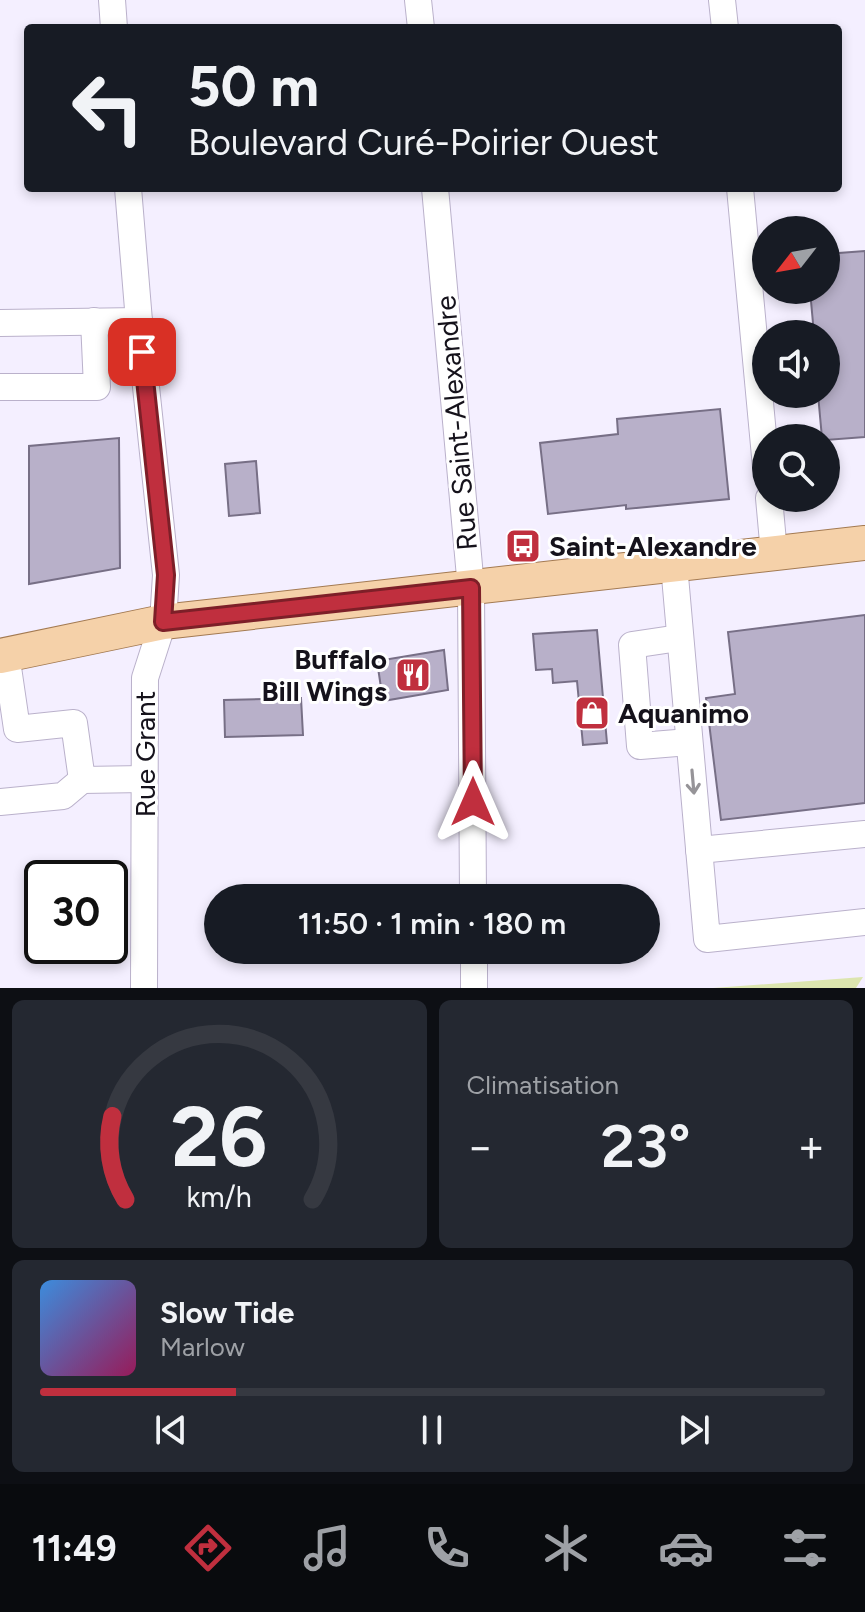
<!DOCTYPE html>
<html lang="fr">
<meta charset="utf-8">
<style>
:root{--surface:#171b24;--page:#242831;--text:#f1f3f6;--muted:#9ea1a6;--line:#363941;--accent:#c02f3e}
body{margin:0;font-family:Figtree,sans-serif;background:var(--page);color:var(--text);height:100vh;display:flex;flex-direction:column;font-size:30px;white-space:nowrap}
*{box-sizing:border-box;margin:0}
p{font-size:26px;color:var(--muted)}
.icon{flex:none;width:44px;height:44px;fill:none;stroke:currentColor;stroke-width:2;stroke-linecap:round;stroke-linejoin:round}
.map{position:relative;height:988px;overflow:hidden}
.drawer{display:flex;flex-direction:column;gap:12px;padding:12px;background:#0d0f14;flex:1}
.drawer>*{flex:none}
.guide{position:absolute;left:24px;top:24px;width:818px;height:168px;border-radius:8px;box-shadow:0 4px 12px #0003;background:#171b24;color:var(--text);overflow:hidden}
.needle{width:52px;rotate:239deg}
.tools{position:absolute;left:752px;top:216px;display:grid;gap:16px}
.tools a{display:grid;place-items:center;width:88px;height:88px;border-radius:50%;background:var(--surface);box-shadow:0 4px 12px #0003;font-size:40px}
.speed{position:absolute;left:24px;top:860px;display:flex;gap:16px;font-size:40px;font-weight:700;text-align:center}
.speed>*{display:grid;place-content:center;width:104px;height:104px;border-radius:50%;background:var(--surface);box-shadow:0 4px 12px #0003;line-height:1}
.speed .limit{border:4px solid #111;border-radius:12px;background:#fff;color:#111}
.pin{position:absolute;display:grid;place-items:center;width:68px;height:68px;color:#fff;margin:-34px;border-radius:16px;box-shadow:0 4px 12px #0006}
.me{position:absolute;width:88px;margin:-44px;rotate:0deg;stroke-linejoin:round;filter:drop-shadow(0 0 6px #0008)}
.turn{display:flex;align-items:center;gap:28px;height:168px;padding:0 32px;font-size:36px}
.turn .icon{width:104px;height:104px;stroke-width:2.5}
.turn b{display:block;font-size:56px;line-height:68px}
.big{font-size:60px;font-weight:600;line-height:1.1}
.drawer .widget{flex:1;display:flex;flex-direction:column;justify-content:center;gap:12px;min-width:0;padding:0 28px;border-radius:12px;background:var(--page)}
.drawer .dial{align-items:center;gap:0}
.dial svg{height:208px;overflow:visible;fill:none;stroke:var(--line);stroke-width:7;stroke-linecap:round;text-anchor:middle}
.dial text{fill:var(--text);stroke:none}
.song{display:flex;align-items:center;gap:24px}
.cover{width:96px;height:96px;border-radius:12px;background:linear-gradient(135deg,hsl(210 70% 55%),hsl(330 70% 35%))}
.played{height:8px;border-radius:4px;background:linear-gradient(90deg,var(--accent) 25%,var(--line) 25%)}
.keys{display:flex;justify-content:space-around;direction:ltr}
.heat{display:flex;justify-content:space-between;align-items:center;font-size:44px;direction:ltr}
.drawer .tiles{flex:1;display:grid;gap:12px;grid-template-columns:1fr 1fr}
.widget:last-child{grid-column:span 2}
.trip{position:absolute;left:204px;top:884px;width:456px;height:80px;border-radius:40px;background:var(--surface);box-shadow:0 4px 12px #0003;font-weight:600;line-height:80px;text-align:center}
.menu{display:flex;height:128px;justify-content:space-around;align-items:center;background:#090b0e;color:var(--muted)}
.menu .icon{width:56px;height:56px}
.menu .current{color:var(--accent)}
.menu b{font-size:36px;color:var(--text)}
.map>svg:first-child{display:block}
.green{fill:#dce5af}
.building{fill:#b8b0c9;stroke:#776f86;stroke-width:2}
.lines{fill:none;stroke-linecap:round;stroke-linejoin:round}
.minor-casing{stroke:#bab1cb;stroke-width:28}
.major-casing{stroke:#a37a52;stroke-width:36}
.minor{stroke:#fff;stroke-width:26}
.major{stroke:#f5d1a9;stroke-width:34}
.oneway{stroke:#969498}
.route-casing{stroke:#7d1f28;stroke-width:20}
.route{stroke:#c02f3e;stroke-width:14}
.labels{text-anchor:middle;dominant-baseline:central;stroke-width:6;stroke-linejoin:round;paint-order:stroke}
.street-label{font-size:28px;fill:#15121b;stroke:#fff}
.poi-label{font-size:28px;font-weight:bold;fill:#15121b;stroke:#fff;text-anchor:start}
</style>
<div class="map">
<svg width="865" height="988" viewBox="0 0 865 988">
<rect width="100%" height="100%" fill="#f4efff"/>
<!-- green -->
<polygon class="green" points="863,977 856,988 713,988"/>
<!-- building -->
<g class="building">
<polygon points="865,251 865,437 826,440 826,438 822,438 818,394 826,394 826,334 814,334 810,290 826,290 826,254"/>
<polygon points="720,409 729,499 626,509 626,505 548,514 540,443 618,434 617,419"/>
<polygon points="119,438 120,568 29,584 29,446"/>
<polygon points="256,461 260,513 229,516 225,464"/>
<polygon points="865,615 865,803 721,820 706,698 735,694 728,632"/>
<polygon points="597,630 607,743 583,745 577,681 553,683 552,669 536,670 533,634"/>
<polygon points="444,650 448,690 383,701 377,661"/>
<polygon points="301,698 303,735 225,737 224,700"/>
</g>
<g class="lines">
<defs>
<g id="minor">
<polyline points="112,0 114,28"/>
<polyline points="418,0 421,28"/>
<polyline points="722,0 725,28"/>
<polyline points="128,188 139,321 166,575 163,622 145,678 144,988"/>
<polyline points="435,188 471,588 473,898"/>
<polyline points="740,188 766,467"/>
<polyline points="0,323 139,321"/>
<polyline points="0,387 97,387 94,321"/>
<polyline points="769,498 774,553"/>
<polyline points="674,565 707,939 865,922"/>
<polyline points="679,638 632,645 640,746 689,742"/>
<polyline points="6,654 17,729 74,723 82,780 144,779"/>
<polyline points="0,802 63,796 82,780"/>
<polyline points="699,850 865,834"/>
<polyline points="474,950 474,988"/>
</g>
<polyline id="major" points="0,656 163,622 865,543"/>
</defs>
<!-- minor casing -->
<use href="#minor" class="minor-casing"/>
<!-- major casing -->
<use href="#major" class="major-casing"/>
<!-- minor -->
<use href="#minor" class="minor"/>
<!-- major -->
<use href="#major" class="major"/>
</g>
<!-- one-way arrows -->
<defs><path id="oneway-shaft" d="M-6 0H5M1.5-3L5.5 0L1.5 3" fill="none" stroke-width="1.6" stroke-linecap="round" stroke-linejoin="round" transform="scale(2)"/></defs>
<use class="oneway" href="#oneway-shaft" transform="translate(693 782) rotate(85)"/>
<g class="lines">
<defs>
<polyline id="route" points="142,352 166,575 163,622 471,588 473,802"/>
</defs>
<!-- route casing -->
<use href="#route" class="route-casing"/>
<!-- route -->
<use href="#route" class="route"/>
</g>
<!-- icons -->
<defs>
<symbol id="bus-square" viewBox="-11 -11 22 22"><rect x="-9" y="-9" width="18" height="18" rx="4" fill="#c02f3e" stroke="#fff"/><path d="M-5-6H5V4H4V6H2V4H-2V6H-4V4H-5ZM-3.5-4V0h7V-4ZM-3.5 1.2v1.5H-2V1.2ZM2 1.2v1.5H3.5V1.2Z" fill="#fff"/></symbol>
<symbol id="restaurant-square" viewBox="-11 -11 22 22"><rect x="-9" y="-9" width="18" height="18" rx="4" fill="#c02f3e" stroke="#fff"/><path d="M-5-6h1v4h1v-4h1v4h1v-4h1v5L-1.5 .5V6h-2V.5L-5-1ZM5-6V6H3V1.5H1.5Q1.5-4 5-6Z" fill="#fff"/></symbol>
<symbol id="shop-square" viewBox="-11 -11 22 22"><rect x="-9" y="-9" width="18" height="18" rx="4" fill="#c02f3e" stroke="#fff"/><path d="M-5-2.5h2.3a2.7 3.5 0 0 1 5.4 0H5L5.5 6h-11ZM-1.5-2.5h3a1.5 2.3 0 0 0-3 0Z" fill="#fff"/></symbol>
</defs>
<g fill-rule="evenodd">
<use href="#bus-square" x="503" y="526" width="40" height="40"/>
<use href="#restaurant-square" x="393" y="655" width="40" height="40"/>
<use href="#shop-square" x="572" y="693" width="40" height="40"/>
</g>
<g class="labels">
<!-- street labels -->
<g class="street-label">
<text transform="translate(456 423) rotate(-95)">Rue Saint-Alexandre</text>
<text transform="translate(145 754) rotate(-90)">Rue Grant</text>
</g>
<!-- poi labels -->
<g class="poi-label">
<text x="549" y="546">Saint-Alexandre</text>
<text x="387" y="659" text-anchor="end">Buffalo<tspan x="387" dy="32">Bill Wings</tspan></text>
<text x="618" y="713">Aquanimo</text>
</g>
</g>
</svg>
<div class="tools">
<a><svg class="needle" viewBox="-14 -14 28 28"><path d="M0-13l5 13h-10z" fill="#e53935"/><path d="M0 13l5-13h-10z" fill="#9ea1a6"/></svg></a>
<a><svg class="icon" aria-label="sound" viewBox="0 0 24 24"><path d="M4 9h4l5-4v14l-5-4H4zM17 9q2 3 0 6"/></svg></a>
<a><svg class="icon" aria-label="search" viewBox="0 0 24 24"><circle cx="10" cy="10" r="6"/><path d="M15 15l6 6"/></svg></a>
</div>
<div class="speed"><div class="limit">30</div></div>
<div class="pin" style="left:142px;top:352px;background:#d93025"><svg class="icon" aria-label="arrive" viewBox="0 0 24 24"><path d="M6 21V4h12l-3 4 3 4H6"/></svg></div>
<svg class="me" style="left:473px;top:802px" viewBox="-20 -20 40 40"><path d="M0-17L14 15 0 8-14 15z" fill="#c02f3e" stroke="#fff" stroke-width="4"/></svg>
<div class="trip">11:50 · 1 min · 180 m</div>
<div class="guide">
<div class="turn"><svg class="icon" aria-label="left" viewBox="0 0 24 24"><path d="M17 20v-9H6M10 6l-5 5 5 5"/></svg><div><b>50 m</b>Boulevard Curé-Poirier Ouest</div></div>
</div>
</div>
<section class="drawer">
<div class="tiles">
<div class="widget dial"><svg viewBox="0 0 100 80">
<path d="M14 69A42 42 0 1 1 86 69"/>
<path d="M14 69A42 42 0 0 1 9 37" stroke="#c02f3e"/>
<text x="50" y="56" font-size="32" font-weight="700">26</text>
<text x="50" y="72" font-size="11">km/h</text>
</svg></div>
<div class="widget"><p>Climatisation</p>
<div class="heat"><a>−</a><b class="big">23°</b><a>+</a></div>
</div>
<div class="widget">
<div class="song"><i class="cover"></i><div><b>Slow Tide</b><p>Marlow</p></div></div>
<div class="played"></div>
<div class="keys"><svg class="icon" aria-label="previous" viewBox="0 0 24 24"><path d="M18 5L8 12l10 7zM5 5v14"/></svg><svg class="icon" aria-label="pause" viewBox="0 0 24 24"><path d="M8 5v14M16 5v14"/></svg><svg class="icon" aria-label="next" viewBox="0 0 24 24"><path d="M6 5l10 7-10 7zM19 5v14"/></svg></div>
</div>
</div>
</section>
<nav class="menu">
<b>11:49</b>
<svg class="icon current" aria-label="directions" viewBox="0 0 24 24"><path d="M12 3l9 9-9 9-9-9zM9 14v-3h6M13 9l2 2-2 2"/></svg>
<svg class="icon" aria-label="music" viewBox="0 0 24 24"><path d="M9 18V5l10-2v13"/><circle cx="6" cy="18" r="3"/><circle cx="16" cy="16" r="3"/></svg>
<svg class="icon" aria-label="phone" viewBox="0 0 24 24"><path d="M5 4h4l2 5-3 2q2 4 5 5l2-3 5 2v4C11 20 4 13 5 4z"/></svg>
<svg class="icon" aria-label="climate" viewBox="0 0 24 24"><path d="M12 3v18M4 7l16 10M4 17L20 7"/></svg>
<svg class="icon" aria-label="car" viewBox="0 0 24 24"><path d="M5 17H2v-5l4-1 3-4h7l3 4 3 1v5h-3M9 17h6M6 11h13"/><circle cx="7" cy="17" r="2"/><circle cx="17" cy="17" r="2"/></svg>
<svg class="icon" aria-label="filters" viewBox="0 0 24 24"><path d="M4 7h16M4 17h16"/><circle cx="9" cy="7" r="2"/><circle cx="15" cy="17" r="2"/></svg>
</nav>
